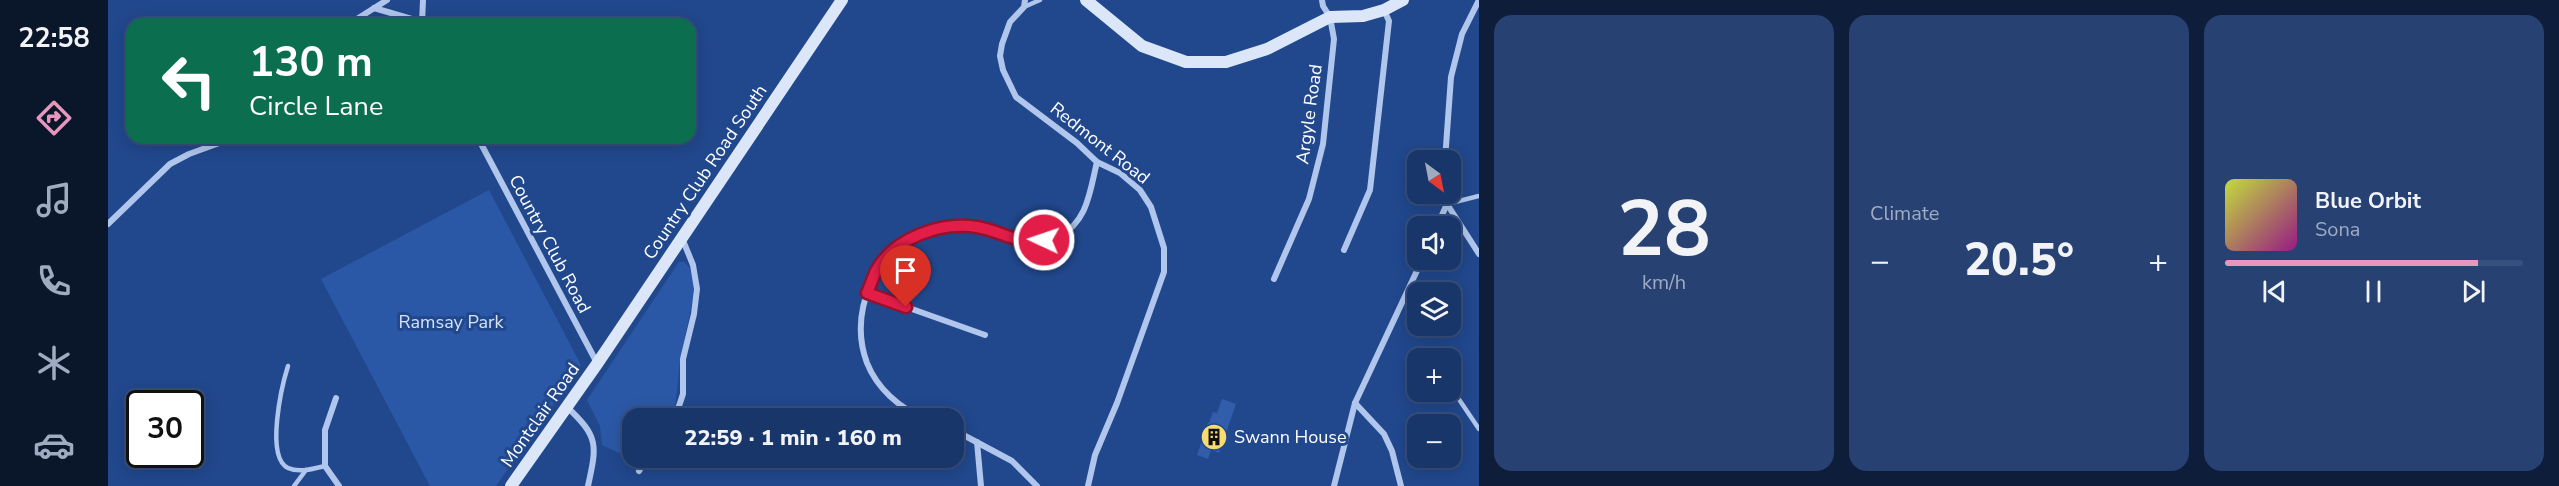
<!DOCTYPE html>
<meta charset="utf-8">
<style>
:root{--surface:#19366a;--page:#264172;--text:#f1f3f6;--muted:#9fabc1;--line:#37507e;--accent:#e797bd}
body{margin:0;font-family:"Nunito Sans",sans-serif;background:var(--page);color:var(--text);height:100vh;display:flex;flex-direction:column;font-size:22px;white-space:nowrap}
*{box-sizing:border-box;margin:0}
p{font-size:20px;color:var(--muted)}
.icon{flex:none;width:33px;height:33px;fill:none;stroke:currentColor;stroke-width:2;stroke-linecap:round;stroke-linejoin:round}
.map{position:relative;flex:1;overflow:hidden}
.panel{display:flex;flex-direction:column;gap:15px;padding:15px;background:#0e1e3a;width:1080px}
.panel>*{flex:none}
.hud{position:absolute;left:18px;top:18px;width:570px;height:126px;border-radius:18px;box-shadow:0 3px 15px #0003,0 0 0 2px var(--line);background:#0b6e4f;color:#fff;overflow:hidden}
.needle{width:39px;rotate:148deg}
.fabs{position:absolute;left:1299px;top:150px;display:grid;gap:12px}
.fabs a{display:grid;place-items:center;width:54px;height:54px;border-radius:12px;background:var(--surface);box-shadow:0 3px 15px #0003,0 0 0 2px var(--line);font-size:30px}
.speed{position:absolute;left:18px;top:390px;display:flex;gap:12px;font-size:30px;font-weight:700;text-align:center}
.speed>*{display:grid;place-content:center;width:78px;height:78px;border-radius:50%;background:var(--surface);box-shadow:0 3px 15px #0003,0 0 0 2px var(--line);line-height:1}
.speed .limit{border:3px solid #111;border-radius:9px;background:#fff;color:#111}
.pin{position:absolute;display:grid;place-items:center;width:51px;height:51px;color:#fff;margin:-62px -26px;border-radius:50% 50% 50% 0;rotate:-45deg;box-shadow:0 0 6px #0007}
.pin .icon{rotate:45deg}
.me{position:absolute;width:66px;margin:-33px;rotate:273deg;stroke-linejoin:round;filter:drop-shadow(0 0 4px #0008)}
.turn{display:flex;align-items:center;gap:21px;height:126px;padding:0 24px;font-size:27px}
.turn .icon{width:78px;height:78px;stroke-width:2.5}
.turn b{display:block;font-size:42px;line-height:51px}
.big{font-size:45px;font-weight:800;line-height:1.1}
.panel .widget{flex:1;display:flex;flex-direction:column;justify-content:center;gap:9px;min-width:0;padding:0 21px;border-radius:18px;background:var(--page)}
.panel .dial{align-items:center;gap:0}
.dial b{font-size:78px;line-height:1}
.song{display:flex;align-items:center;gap:18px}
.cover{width:72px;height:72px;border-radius:9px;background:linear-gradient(135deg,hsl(70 70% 55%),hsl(310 70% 35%))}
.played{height:6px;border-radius:3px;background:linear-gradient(90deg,var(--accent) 85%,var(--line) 85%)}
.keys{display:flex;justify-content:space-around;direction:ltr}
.heat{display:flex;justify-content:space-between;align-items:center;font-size:33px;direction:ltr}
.panel .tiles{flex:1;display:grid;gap:15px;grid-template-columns:repeat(3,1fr)}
.trip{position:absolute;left:514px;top:408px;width:342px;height:60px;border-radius:18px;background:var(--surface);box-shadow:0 3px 15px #0003,0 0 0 2px var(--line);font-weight:800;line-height:60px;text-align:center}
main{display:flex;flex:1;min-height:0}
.tabs{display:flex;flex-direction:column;width:108px;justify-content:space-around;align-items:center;background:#0a162a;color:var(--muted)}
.tabs .icon{width:42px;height:42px}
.tabs .selected{color:var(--accent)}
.tabs b{font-size:27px;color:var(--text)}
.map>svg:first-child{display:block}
.green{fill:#2b58a6}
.building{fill:#315dab}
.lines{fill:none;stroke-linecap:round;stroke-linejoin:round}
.lane{stroke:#b0c6ec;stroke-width:4.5}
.street{stroke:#b0c6ec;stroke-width:6}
.secondary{stroke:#dce6f9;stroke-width:12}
.route-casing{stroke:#92132f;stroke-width:15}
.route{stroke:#e11d48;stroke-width:10}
.labels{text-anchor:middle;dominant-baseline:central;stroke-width:6;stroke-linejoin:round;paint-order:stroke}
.street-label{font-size:18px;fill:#fff;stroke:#21488d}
.park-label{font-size:18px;fill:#d5e2f9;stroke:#21488d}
.poi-label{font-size:18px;fill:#fff;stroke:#21488d;text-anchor:start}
</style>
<main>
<nav class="tabs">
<b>22:58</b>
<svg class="icon selected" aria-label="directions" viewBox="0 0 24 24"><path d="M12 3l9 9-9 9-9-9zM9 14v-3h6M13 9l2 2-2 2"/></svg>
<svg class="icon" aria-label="music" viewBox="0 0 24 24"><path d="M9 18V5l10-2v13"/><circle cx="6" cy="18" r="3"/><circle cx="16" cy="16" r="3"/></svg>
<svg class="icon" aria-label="phone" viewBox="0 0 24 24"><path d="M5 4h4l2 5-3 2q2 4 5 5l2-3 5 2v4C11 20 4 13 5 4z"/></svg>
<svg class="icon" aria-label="climate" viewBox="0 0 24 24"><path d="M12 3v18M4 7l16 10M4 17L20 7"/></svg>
<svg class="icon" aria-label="car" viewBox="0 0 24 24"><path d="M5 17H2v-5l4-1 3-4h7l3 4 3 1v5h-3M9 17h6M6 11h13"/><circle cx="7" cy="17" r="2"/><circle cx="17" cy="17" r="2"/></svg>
</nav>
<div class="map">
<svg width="1371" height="486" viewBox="0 0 1371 486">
<rect width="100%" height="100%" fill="#21488d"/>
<!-- green -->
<g class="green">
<polygon points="381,190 473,365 388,486 322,486 213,279"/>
<polygon points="571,262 576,262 581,267 586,281 585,298 572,361 567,409 561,418 525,418 525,458 531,458 528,461 494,445 492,426 479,400"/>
</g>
<!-- building -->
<polygon class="building" points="1114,399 1128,404 1111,453 1103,450 1100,459 1089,455 1100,423 1101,423 1105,412 1109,413"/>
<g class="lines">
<!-- lane -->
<g class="lane">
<polyline points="916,7 932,0"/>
<polyline points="1339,204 1371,196"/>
<path d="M180 366C174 385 157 457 180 468 191 473 205 469 217 466"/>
<polyline points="1342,386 1371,429"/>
<polyline points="186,486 198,470"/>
</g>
<!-- street -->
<g class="street">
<polyline points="917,0 916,7 902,22 894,44 892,56 895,70 908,97 969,143 989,162 1012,173 1032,190 1043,207 1056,248 1056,272 1009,403 987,455 980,486"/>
<polyline points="266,8 314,22"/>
<polyline points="314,23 315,0"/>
<polyline points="241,24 279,0"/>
<polyline points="370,138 489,363"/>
<polyline points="1337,160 1343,77 1354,34 1371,0"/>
<polyline points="1339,204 1371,254"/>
<polyline points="0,224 62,164 81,154 125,138"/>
<polyline points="1329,226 1339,204 1339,194"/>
<polyline points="1236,250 1262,190 1281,21 1276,10"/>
<polyline points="1166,279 1201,199 1215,144 1226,39 1222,17 1215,6 1214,0"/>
<polyline points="759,293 877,335"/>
<polyline points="228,398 217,430 217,466 231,486"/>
<polyline points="1247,403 1276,434 1284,451 1293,486"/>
<path d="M459 407C491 437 489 445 480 486"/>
<polyline points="567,418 575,394 575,359 586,314 589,289 585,265 574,238"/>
<path d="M816 418C791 408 769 388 759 363 749 336 752 308 763 283 780 243 825 221 868 227 897 230 922 251 951 236 980 222 982 190 989 162"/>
<polyline points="846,430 904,461 929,486"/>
<polyline points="869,442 873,486"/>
<polyline points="531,471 538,458"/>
<polyline points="1226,486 1247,403 1314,260"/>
</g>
<!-- secondary -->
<g class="secondary">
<polyline points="978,0 1034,46 1078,62 1118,62 1159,49 1222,17 1255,16 1276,10 1295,0"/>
<polyline points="403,486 489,364 734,0"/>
</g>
</g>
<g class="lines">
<defs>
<path id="route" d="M798 307 759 293C762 286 765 278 768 271 786 238 833 221 869 227 893 231 910 245 936 240"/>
</defs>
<!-- route casing -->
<use href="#route" class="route-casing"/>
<!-- route -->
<use href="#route" class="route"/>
</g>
<!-- icons -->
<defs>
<symbol id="building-disc" viewBox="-11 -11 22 22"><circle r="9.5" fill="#f8dc72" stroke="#21488d"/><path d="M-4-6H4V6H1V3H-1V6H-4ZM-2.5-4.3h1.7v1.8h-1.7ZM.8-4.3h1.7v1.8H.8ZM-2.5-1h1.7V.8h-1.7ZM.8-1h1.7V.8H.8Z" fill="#111"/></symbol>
</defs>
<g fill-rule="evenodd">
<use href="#building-disc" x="1091" y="422" width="30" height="30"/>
</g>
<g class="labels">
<!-- street labels -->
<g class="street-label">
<text transform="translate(1201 114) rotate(-82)">Argyle Road</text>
<text transform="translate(992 143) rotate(38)">Redmont Road</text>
<text transform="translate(597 172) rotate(-56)">Country Club Road South</text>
<text transform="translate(442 244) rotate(62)">Country Club Road</text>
<text transform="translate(432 415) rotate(-55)">Montclair Road</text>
</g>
<!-- park labels -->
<g class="park-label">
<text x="343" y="322">Ramsay Park</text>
</g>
<!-- poi labels -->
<g class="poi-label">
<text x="1126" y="437">Swann House</text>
</g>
</g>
</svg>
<div class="fabs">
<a><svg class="needle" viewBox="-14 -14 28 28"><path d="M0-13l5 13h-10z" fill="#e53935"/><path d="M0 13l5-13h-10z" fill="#9fabc1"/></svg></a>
<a><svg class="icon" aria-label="sound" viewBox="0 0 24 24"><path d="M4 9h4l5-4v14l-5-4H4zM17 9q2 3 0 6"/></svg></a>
<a><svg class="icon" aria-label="layers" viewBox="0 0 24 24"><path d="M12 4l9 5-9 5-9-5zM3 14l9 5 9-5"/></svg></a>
<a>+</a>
<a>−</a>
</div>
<div class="speed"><div class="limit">30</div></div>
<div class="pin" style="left:798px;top:307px;background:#d93025"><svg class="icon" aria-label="arrive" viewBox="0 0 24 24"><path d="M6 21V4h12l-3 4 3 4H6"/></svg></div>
<svg class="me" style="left:936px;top:240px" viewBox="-20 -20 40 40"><circle r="17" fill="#e11d48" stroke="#fff" stroke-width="3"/><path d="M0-11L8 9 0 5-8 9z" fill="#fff"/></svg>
<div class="trip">22:59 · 1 min · 160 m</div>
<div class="hud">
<div class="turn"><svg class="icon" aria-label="left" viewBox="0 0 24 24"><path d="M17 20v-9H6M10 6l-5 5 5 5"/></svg><div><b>130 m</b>Circle Lane</div></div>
</div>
</div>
<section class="panel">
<div class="tiles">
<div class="widget dial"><b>28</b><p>km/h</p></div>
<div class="widget"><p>Climate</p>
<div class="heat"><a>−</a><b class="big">20.5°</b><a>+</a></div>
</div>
<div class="widget">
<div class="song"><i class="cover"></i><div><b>Blue Orbit</b><p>Sona</p></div></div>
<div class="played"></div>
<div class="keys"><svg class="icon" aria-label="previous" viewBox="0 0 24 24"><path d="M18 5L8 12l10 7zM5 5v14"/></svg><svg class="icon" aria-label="pause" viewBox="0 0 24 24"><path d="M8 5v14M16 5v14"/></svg><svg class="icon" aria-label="next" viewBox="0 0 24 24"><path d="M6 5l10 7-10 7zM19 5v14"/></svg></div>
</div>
</div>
</section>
</main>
